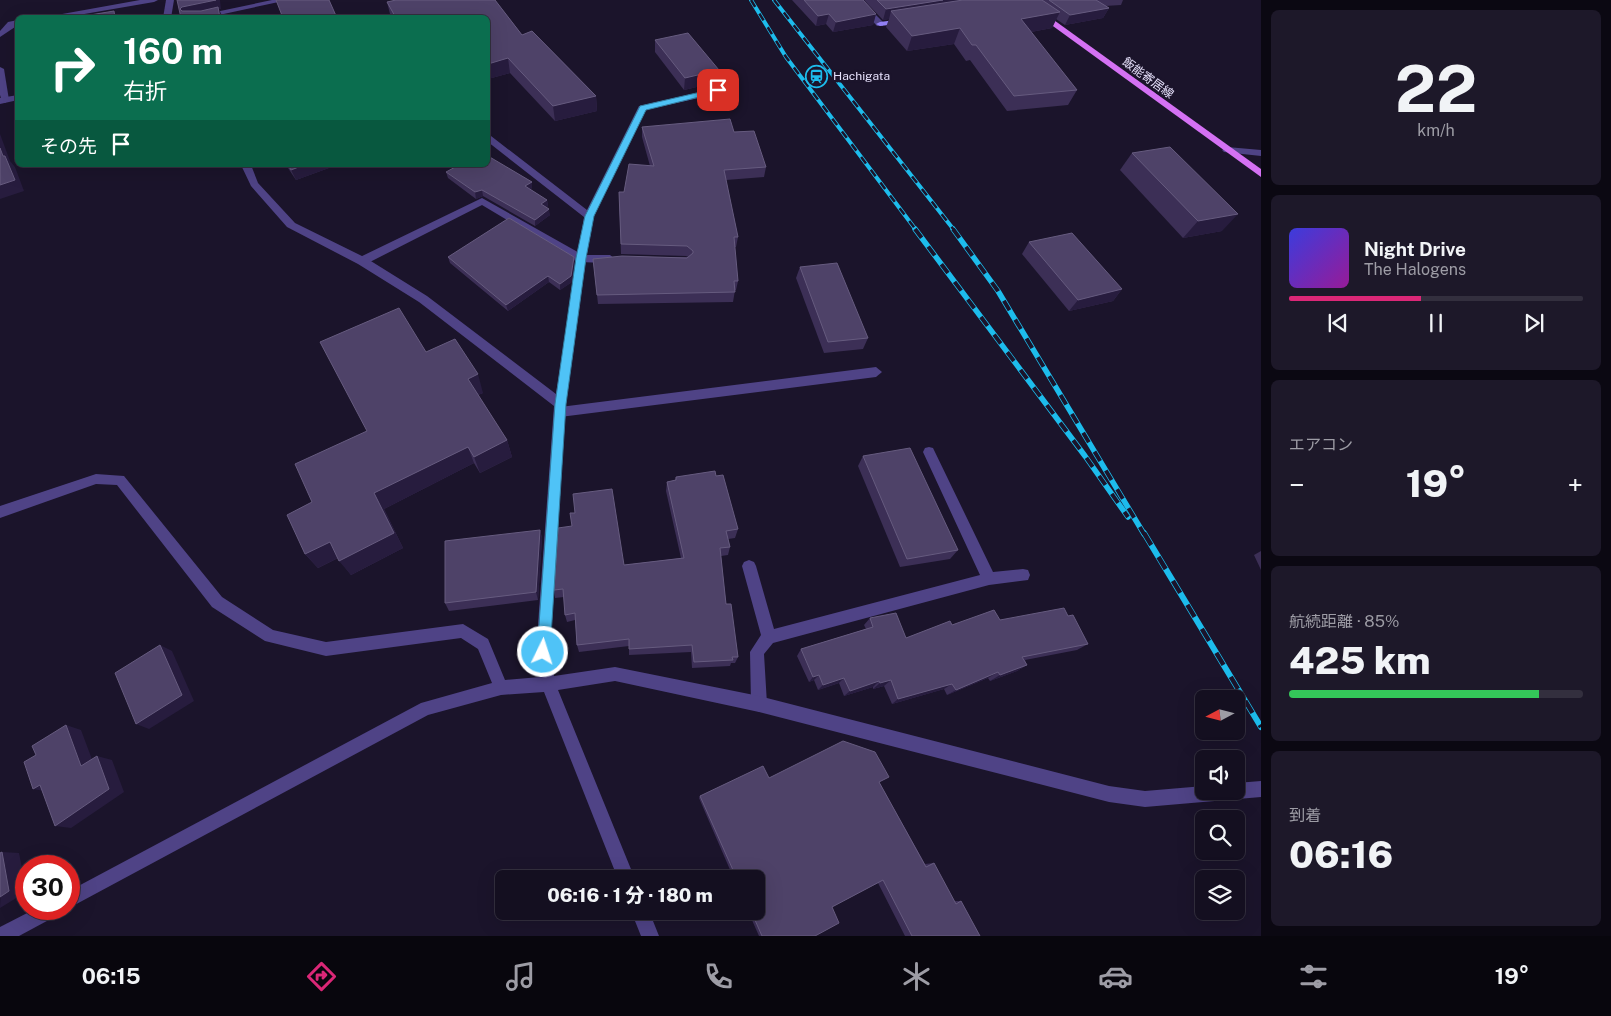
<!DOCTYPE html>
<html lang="ja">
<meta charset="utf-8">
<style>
:root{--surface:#140f20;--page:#1d1829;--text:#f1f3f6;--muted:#9d9ca5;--line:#332f3e;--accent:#db2777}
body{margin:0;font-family:"Public Sans","Noto Sans JP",sans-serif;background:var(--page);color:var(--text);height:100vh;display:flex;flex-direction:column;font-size:19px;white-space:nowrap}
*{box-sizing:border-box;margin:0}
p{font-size:16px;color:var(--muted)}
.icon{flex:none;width:28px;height:28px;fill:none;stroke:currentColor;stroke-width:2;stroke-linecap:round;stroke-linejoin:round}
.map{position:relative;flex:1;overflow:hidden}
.details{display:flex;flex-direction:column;gap:10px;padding:10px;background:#0b0812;width:350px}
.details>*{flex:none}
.guide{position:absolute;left:15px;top:15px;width:475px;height:152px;border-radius:8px;box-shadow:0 5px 20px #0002,0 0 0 1px var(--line);background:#0b6e4f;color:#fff;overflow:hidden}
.needle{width:32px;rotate:263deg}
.tools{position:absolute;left:1195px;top:690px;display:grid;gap:10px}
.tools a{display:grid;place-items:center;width:50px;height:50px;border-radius:8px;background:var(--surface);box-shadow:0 5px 20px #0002,0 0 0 1px var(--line);font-size:25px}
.speed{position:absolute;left:15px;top:855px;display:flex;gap:10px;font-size:25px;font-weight:700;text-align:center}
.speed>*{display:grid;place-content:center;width:65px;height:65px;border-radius:50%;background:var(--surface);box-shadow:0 5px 20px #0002,0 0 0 1px var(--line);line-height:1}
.speed .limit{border:8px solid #d22;background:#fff;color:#111}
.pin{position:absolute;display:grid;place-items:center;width:42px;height:42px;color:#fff;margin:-21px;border-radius:10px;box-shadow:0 2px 8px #0006}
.me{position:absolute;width:55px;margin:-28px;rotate:4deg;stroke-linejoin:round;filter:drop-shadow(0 0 4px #0008)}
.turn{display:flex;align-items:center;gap:18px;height:105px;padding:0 25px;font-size:22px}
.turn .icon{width:65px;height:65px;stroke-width:2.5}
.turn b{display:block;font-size:35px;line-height:42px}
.then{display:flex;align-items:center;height:48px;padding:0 25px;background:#0003;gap:10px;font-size:19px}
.big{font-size:38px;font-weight:800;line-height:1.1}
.details .tile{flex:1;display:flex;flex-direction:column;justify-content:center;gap:8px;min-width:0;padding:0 18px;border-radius:8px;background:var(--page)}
.details .dial{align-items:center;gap:0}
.dial b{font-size:65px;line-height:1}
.song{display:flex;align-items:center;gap:15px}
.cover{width:60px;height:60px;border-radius:8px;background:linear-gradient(135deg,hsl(240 70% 55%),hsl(300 70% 35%))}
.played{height:5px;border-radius:2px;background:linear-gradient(90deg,var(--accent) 45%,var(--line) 45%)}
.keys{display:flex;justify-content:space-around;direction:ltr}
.heat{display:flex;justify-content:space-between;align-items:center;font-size:28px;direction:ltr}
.charge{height:8px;border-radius:4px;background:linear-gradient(90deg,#34c759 85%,var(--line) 0)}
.trip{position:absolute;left:495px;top:870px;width:270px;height:50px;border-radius:8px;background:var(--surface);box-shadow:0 5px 20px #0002,0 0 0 1px var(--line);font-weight:800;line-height:50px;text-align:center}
.tabs{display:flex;height:80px;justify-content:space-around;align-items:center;background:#08060d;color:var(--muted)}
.tabs .icon{width:35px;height:35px}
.tabs .selected{color:var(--accent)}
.tabs b{font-size:22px;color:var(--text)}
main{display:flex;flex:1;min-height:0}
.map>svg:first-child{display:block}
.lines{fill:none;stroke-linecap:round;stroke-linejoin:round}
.lane{fill:#4f4386;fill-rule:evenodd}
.street{fill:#4f4386;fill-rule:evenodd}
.secondary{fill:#9280f4;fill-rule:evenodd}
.primary{fill:#d471f3;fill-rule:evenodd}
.rail-far2-casing{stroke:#1dbcec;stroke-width:4}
.rail-far1-casing{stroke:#1dbcec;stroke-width:5.5}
.rail-casing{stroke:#1dbcec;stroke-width:6}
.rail-far2{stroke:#1b142b;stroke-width:2.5;stroke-dasharray:8;stroke-linecap:butt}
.rail-far1{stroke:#1b142b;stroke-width:4;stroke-dasharray:11;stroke-linecap:butt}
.rail{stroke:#1b142b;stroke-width:4.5;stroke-dasharray:14;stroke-linecap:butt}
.wall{fill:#3c2f56}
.shaded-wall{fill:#271c3e}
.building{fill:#4e4268;stroke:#665b7f}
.route{fill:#4fc3f7;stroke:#337fa1}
.labels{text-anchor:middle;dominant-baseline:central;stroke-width:5;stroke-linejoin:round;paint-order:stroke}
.far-poi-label{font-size:12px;fill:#e7e1fc;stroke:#1b142b;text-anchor:start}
.far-street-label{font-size:12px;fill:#e7e1fc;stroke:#1b142b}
</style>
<main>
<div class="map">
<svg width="1261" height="936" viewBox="0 0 1261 936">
<rect width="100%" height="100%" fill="#1b142b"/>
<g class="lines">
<!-- lane -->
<g class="lane">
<polygon points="140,0 158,0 154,2 61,18 40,18"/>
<polygon points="272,0 288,0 205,18 187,18"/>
<polygon points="18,20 18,25 0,37 0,31 8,22"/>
<polygon points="0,67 4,69 9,100 5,103 2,102 0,95"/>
<polygon points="482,198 583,255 610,255 615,259 610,263 577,262 482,205 366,264 362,265 357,261 358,258"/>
<polygon points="876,367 882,372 876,377 560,417 556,415 554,412 556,409 560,407"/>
<polygon points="929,447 933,448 993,572 1023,569 1028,570 1030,575 1028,580 989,585 773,643 764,654 767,704 764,709 759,712 754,709 751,704 750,652 761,635 742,566 744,562 749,560 754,562 756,566 774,629 980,575 923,452 925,448"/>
</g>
<!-- street -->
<g class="street">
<polygon points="166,0 174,0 171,18 163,18"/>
<polygon points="853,0 861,0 883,22 883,26 877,26"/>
<polygon points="718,88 721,89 721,93 645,110 594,216 586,259 566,404 550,652 554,676 615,667 759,696 1109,786 1145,791 1204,786 1204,791 1236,791 1236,783 1261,781 1261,797 1145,807 1109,802 759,712 615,681 558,690 635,879 618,879 544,692 501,695 428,715 69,908 69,891 421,703 492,683 478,649 461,638 326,656 265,641 212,607 117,485 96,484 0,518 0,506 96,474 124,476 222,597 273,630 326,642 463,624 488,639 505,680 540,677 536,652 554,406 419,302 358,264 287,227 251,186 241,165 251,165 258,183 295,223 366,258 427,296 556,394 584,217 488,142 488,135 491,136 587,210 639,106"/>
<polygon points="18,95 18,100 0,104 0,98"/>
<polygon points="1227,147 1261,150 1261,156 1224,152 1222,150"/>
<polygon points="35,909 61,909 58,915 19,936 0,936 0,927"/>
<polygon points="631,911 649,911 659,936 641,936"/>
</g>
<!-- secondary -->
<polygon class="secondary" points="903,19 906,19 906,23 880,26 876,24 880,22"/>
<!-- primary -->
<polygon class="primary" points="1017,0 1026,0 1261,169 1261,177"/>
<defs>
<g id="rail-far2">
<polyline points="751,0 786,57 916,230"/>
<polyline points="774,0 954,230"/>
</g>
<g id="rail-far1">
<polyline points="915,229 1085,456 1128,517"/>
<polyline points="953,229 998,291 1144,534"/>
</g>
<polyline id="rail" points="1144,533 1261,727"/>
</defs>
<!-- rail-far2 casing -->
<use href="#rail-far2" class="rail-far2-casing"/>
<!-- rail-far1 casing -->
<use href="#rail-far1" class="rail-far1-casing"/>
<!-- rail casing -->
<use href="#rail" class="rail-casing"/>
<!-- rail-far2 -->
<use href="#rail-far2" class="rail-far2"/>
<!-- rail-far1 -->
<use href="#rail-far1" class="rail-far1"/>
<!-- rail -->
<use href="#rail" class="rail"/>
</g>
<!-- wall -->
<g class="wall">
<polygon points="396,0 495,0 522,35 532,31 596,96 597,111 555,121 510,73 488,79 488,18 391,18 387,2"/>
<polygon points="792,0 863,0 876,14 873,25 833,32 826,24 816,26"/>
<polygon points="864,0 1123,0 1121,5 1105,6 1109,8 1103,18 1065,25 1056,19 1052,28 1031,32 1077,90 1068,105 1007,111 970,60 966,61 954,44 907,51 886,27 889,19 883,20"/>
<polygon points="655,40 719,70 718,82 684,90 655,52"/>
<polygon points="642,127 734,132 766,167 764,177 726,180 738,237 736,247 734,247 738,281 736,290 735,290 733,302 598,304 593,259 688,257 686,256 621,254 619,192 624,192 650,166 642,137"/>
<polygon points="1132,153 1222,231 1183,238 1120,170"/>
<polygon points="286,165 337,165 296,180"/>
<polygon points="446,172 532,182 532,188 530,189 547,200 548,206 546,207 550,215 535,226 483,196 476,199 448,178"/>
<polygon points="1029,242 1122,289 1113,301 1069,311 1022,254"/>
<polygon points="448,257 575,263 572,282 560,290 549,282 508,311 450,263"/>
<polygon points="800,267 868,338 863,349 824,353 796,278"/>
<polygon points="426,352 483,393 478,395 507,440 512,457 480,473 474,463 384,509 403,548 351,575 338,558 318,568 305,554 367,431"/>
<polygon points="863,456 958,550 950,559 900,567 858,466"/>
<polygon points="716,476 738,529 735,538 728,539 730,547 728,555 721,556 726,604 738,657 735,663 731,663 730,666 692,668 691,652 629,655 629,646 579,652 577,645 575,620 567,622 565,615 564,597 555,598 554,590 624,565 681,558 666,491 667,482 675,480 676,477"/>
<polygon points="540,530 542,538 538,600 449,611 445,603"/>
<polygon points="1261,551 1261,570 1254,555"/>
<polygon points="1068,616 1088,644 1077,650 1025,660 1027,665 1017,671 990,681 988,678 947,695 944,689 892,704 884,686 873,689 873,687 844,696 839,683 818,690 814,680 809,682 797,656 801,649 866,629 864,625 870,618 906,638 952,625 1000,620"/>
<polygon points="769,778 879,782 925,864 934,863 954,901 961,901 980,936 905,936 878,883 832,907 815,936 759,936 748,911 756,911 756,879 734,879 699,798 700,796"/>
</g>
<!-- shaded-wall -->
<g class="shaded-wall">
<polygon points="216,0 220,0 221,9 219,9 223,18 187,16 180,9 182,7"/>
<polygon points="943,0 1003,0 891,11 889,19 883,20 886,9"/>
<polygon points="1109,8 1103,18 1065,25 1070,15"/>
<polygon points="1060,12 1052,28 1014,35 1021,19"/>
<polygon points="829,14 826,24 816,26 818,16"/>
<polygon points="876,14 873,25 833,32 836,22"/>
<polygon points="960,28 954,44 907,51 912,36"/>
<polygon points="508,58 510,73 488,79 488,64"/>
<polygon points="719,70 718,82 684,90 685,78"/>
<polygon points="596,96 597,111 555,121 553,106"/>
<polygon points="0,134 10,161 15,167 24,191 0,199 0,185 3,156 0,148"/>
<polygon points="304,165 337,165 296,180 291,170"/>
<polygon points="532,182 532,188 526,192 525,186"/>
<polygon points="482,190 483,196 476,199 475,192"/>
<polygon points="547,200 548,206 542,211 541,204"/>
<polygon points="549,209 550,215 535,226 535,220"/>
<polygon points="1238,214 1222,231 1183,238 1198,221"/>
<polygon points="574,257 575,263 572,282 560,290 560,284"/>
<polygon points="548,276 549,282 508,311 506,305"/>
<polygon points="1122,289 1113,301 1069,311 1078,300"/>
<polygon points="478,374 483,393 473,397 468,379"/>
<polygon points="507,440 512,457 480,473 474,457"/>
<polygon points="468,447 474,463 384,509 403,548 351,575 339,561 374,493"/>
<polygon points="540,530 542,538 538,600 536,592"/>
<polygon points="330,542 342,556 318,568 305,554"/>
<polygon points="160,645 172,651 194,701 149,729 136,724"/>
<polygon points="1027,665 1017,671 990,681 1000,675"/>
<polygon points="998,672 988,678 947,695 956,690"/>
<polygon points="819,675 814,680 809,682 813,677"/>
<polygon points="844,678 839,683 818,690 823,685"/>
<polygon points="891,680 884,686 873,689 880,683"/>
<polygon points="879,681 873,687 844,696 850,691"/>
<polygon points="952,684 944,689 892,704 898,699"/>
<polygon points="66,725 81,730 96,770 81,766"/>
<polygon points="97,756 112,760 124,792 71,828 55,826"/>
<polygon points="40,785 50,792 33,789"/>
<polygon points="2,852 19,853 26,888 26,892 0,908"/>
</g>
<!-- building -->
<g class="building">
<polygon points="177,0 216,0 182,7 180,9 182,11 201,11 218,7 220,18 181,18"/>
<polygon points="276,0 329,0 337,18 283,18"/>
<polygon points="396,0 495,0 522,35 532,31 596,96 553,106 508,58 488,64 488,18 396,18 387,2"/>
<polygon points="804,0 863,0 876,14 836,22 829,14 818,16"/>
<polygon points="877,0 943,0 886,9"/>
<polygon points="963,0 1042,0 1060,12 1021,19 1077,90 1014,96 976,45 972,45 960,28 912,36 891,11"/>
<polygon points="1049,0 1096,0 1109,8 1070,15"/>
<polygon points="114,11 115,18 78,18 78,17"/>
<polygon points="688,33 719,70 685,78 655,40"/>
<polygon points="730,119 734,132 754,131 766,167 724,170 738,237 734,237 738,281 734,281 735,292 597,295 593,259 622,256 687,258 693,253 693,251 687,246 621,244 619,192 624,192 629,164 654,166 642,127"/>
<polygon points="1170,147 1238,214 1198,221 1132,153"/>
<polygon points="0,148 3,156 5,156 15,180 0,185"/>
<polygon points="488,156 532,182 525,186 547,200 541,204 549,209 535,220 482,190 475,192 446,172 459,165 488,165"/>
<polygon points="288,165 304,165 291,170"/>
<polygon points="509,218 574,257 571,276 560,284 548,276 506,305 448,257"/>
<polygon points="1072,233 1122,289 1078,300 1029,242"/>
<polygon points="837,263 868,338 828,342 800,267"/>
<polygon points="399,308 426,352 455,339 478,374 468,379 507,440 474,457 468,447 374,493 394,533 339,561 330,542 305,554 287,515 312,502 295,464 367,431 320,342"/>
<polygon points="910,448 958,550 907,559 863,456"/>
<polygon points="715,471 716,476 723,475 738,529 726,531 730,547 720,548 726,604 731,604 738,657 732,657 733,660 694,662 692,645 629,649 629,639 577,645 575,613 565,615 563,589 554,590 558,528 572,526 570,513 575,513 573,494 612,489 624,565 684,558 667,482 676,480 676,477"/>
<polygon points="540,530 536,592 445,603 445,541"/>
<polygon points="1064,608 1068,616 1073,615 1088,644 1022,657 1027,665 1000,675 998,672 956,690 952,684 898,699 891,680 880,683 879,681 850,691 844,678 823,685 819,675 813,677 801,649 873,627 870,618 896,613 906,638 950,621 952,625 994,610 1000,620"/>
<polygon points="160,645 182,695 136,724 115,673"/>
<polygon points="66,725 81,766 97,756 109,789 55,826 40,785 33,789 24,762 36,755 32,746"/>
<polygon points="843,741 875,752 889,777 879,782 926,867 934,863 956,904 961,901 980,936 912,936 883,880 832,907 839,923 815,936 762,936 751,911 756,911 756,879 737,879 700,796 763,766 769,778"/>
<polygon points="2,852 9,891 0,897 0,853"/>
</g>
<!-- route -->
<polygon class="route" points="718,88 721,90 720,92 646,110 594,216 586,258 566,404 550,652 548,656 543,658 538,656 537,652 555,404 576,258 585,216 640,106"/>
<!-- icons -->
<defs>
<symbol id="station-ring" viewBox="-11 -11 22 22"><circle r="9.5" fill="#1b142b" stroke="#1dbcec" stroke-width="1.5"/><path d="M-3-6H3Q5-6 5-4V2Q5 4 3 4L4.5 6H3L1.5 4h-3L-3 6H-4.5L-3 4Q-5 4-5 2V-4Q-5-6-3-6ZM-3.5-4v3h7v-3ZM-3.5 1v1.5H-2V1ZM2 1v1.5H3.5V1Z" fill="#1dbcec"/></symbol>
</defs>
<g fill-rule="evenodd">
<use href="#station-ring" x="804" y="64" width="25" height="25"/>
</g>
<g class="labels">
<!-- far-poi labels -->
<g class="far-poi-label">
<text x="833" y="76">Hachigata</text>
</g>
<!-- far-street labels -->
<g class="far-street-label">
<text transform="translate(1148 78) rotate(36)">飯能寄居線</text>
</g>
</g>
</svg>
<div class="tools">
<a><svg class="needle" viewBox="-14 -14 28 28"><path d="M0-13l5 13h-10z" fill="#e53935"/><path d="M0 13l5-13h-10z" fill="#9d9ca5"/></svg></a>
<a><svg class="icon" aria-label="sound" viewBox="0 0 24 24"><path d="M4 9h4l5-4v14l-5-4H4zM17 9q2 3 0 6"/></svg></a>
<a><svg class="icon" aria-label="search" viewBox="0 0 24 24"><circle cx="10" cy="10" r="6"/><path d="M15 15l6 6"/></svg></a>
<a><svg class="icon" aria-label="layers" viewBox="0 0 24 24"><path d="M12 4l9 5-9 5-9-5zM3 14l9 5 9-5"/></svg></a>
</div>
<div class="speed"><div class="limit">30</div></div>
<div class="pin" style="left:718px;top:90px;background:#d93025"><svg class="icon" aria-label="arrive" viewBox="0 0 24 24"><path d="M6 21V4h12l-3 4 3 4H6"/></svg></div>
<svg class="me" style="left:543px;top:652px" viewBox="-20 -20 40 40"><circle r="17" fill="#4fc3f7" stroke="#fff" stroke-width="3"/><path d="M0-11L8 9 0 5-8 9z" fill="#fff"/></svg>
<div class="trip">06:16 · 1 分 · 180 m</div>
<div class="guide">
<div class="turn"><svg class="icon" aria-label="right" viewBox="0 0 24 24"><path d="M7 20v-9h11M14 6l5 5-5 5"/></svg><div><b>160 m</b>右折</div></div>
<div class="then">その先<svg class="icon" aria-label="arrive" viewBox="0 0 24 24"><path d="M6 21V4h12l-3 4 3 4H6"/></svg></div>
</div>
</div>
<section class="details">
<div class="tile dial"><b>22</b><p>km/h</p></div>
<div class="tile">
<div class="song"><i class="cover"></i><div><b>Night Drive</b><p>The Halogens</p></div></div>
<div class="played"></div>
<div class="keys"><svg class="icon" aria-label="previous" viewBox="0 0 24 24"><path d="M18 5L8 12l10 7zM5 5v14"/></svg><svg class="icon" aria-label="pause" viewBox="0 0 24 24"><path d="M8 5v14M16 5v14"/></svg><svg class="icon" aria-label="next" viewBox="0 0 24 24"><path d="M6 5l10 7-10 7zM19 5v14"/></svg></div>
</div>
<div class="tile"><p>エアコン</p>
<div class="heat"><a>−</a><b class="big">19°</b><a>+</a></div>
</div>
<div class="tile"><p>航続距離 · 85%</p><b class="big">425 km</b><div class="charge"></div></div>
<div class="tile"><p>到着</p><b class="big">06:16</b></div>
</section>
</main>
<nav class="tabs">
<b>06:15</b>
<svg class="icon selected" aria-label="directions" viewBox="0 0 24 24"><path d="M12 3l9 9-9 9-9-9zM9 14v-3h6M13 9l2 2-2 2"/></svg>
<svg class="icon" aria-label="music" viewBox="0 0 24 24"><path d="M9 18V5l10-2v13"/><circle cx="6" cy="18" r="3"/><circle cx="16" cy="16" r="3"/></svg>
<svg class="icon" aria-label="phone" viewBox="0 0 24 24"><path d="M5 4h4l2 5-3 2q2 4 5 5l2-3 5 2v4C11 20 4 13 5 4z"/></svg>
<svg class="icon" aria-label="climate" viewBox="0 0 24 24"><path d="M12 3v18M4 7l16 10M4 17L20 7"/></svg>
<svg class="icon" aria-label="car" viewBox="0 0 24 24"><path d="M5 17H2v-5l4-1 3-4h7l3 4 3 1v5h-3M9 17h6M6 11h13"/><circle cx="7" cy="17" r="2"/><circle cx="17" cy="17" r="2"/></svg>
<svg class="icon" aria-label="filters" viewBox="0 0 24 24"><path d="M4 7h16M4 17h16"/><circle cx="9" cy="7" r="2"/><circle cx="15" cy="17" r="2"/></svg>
<b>19°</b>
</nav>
